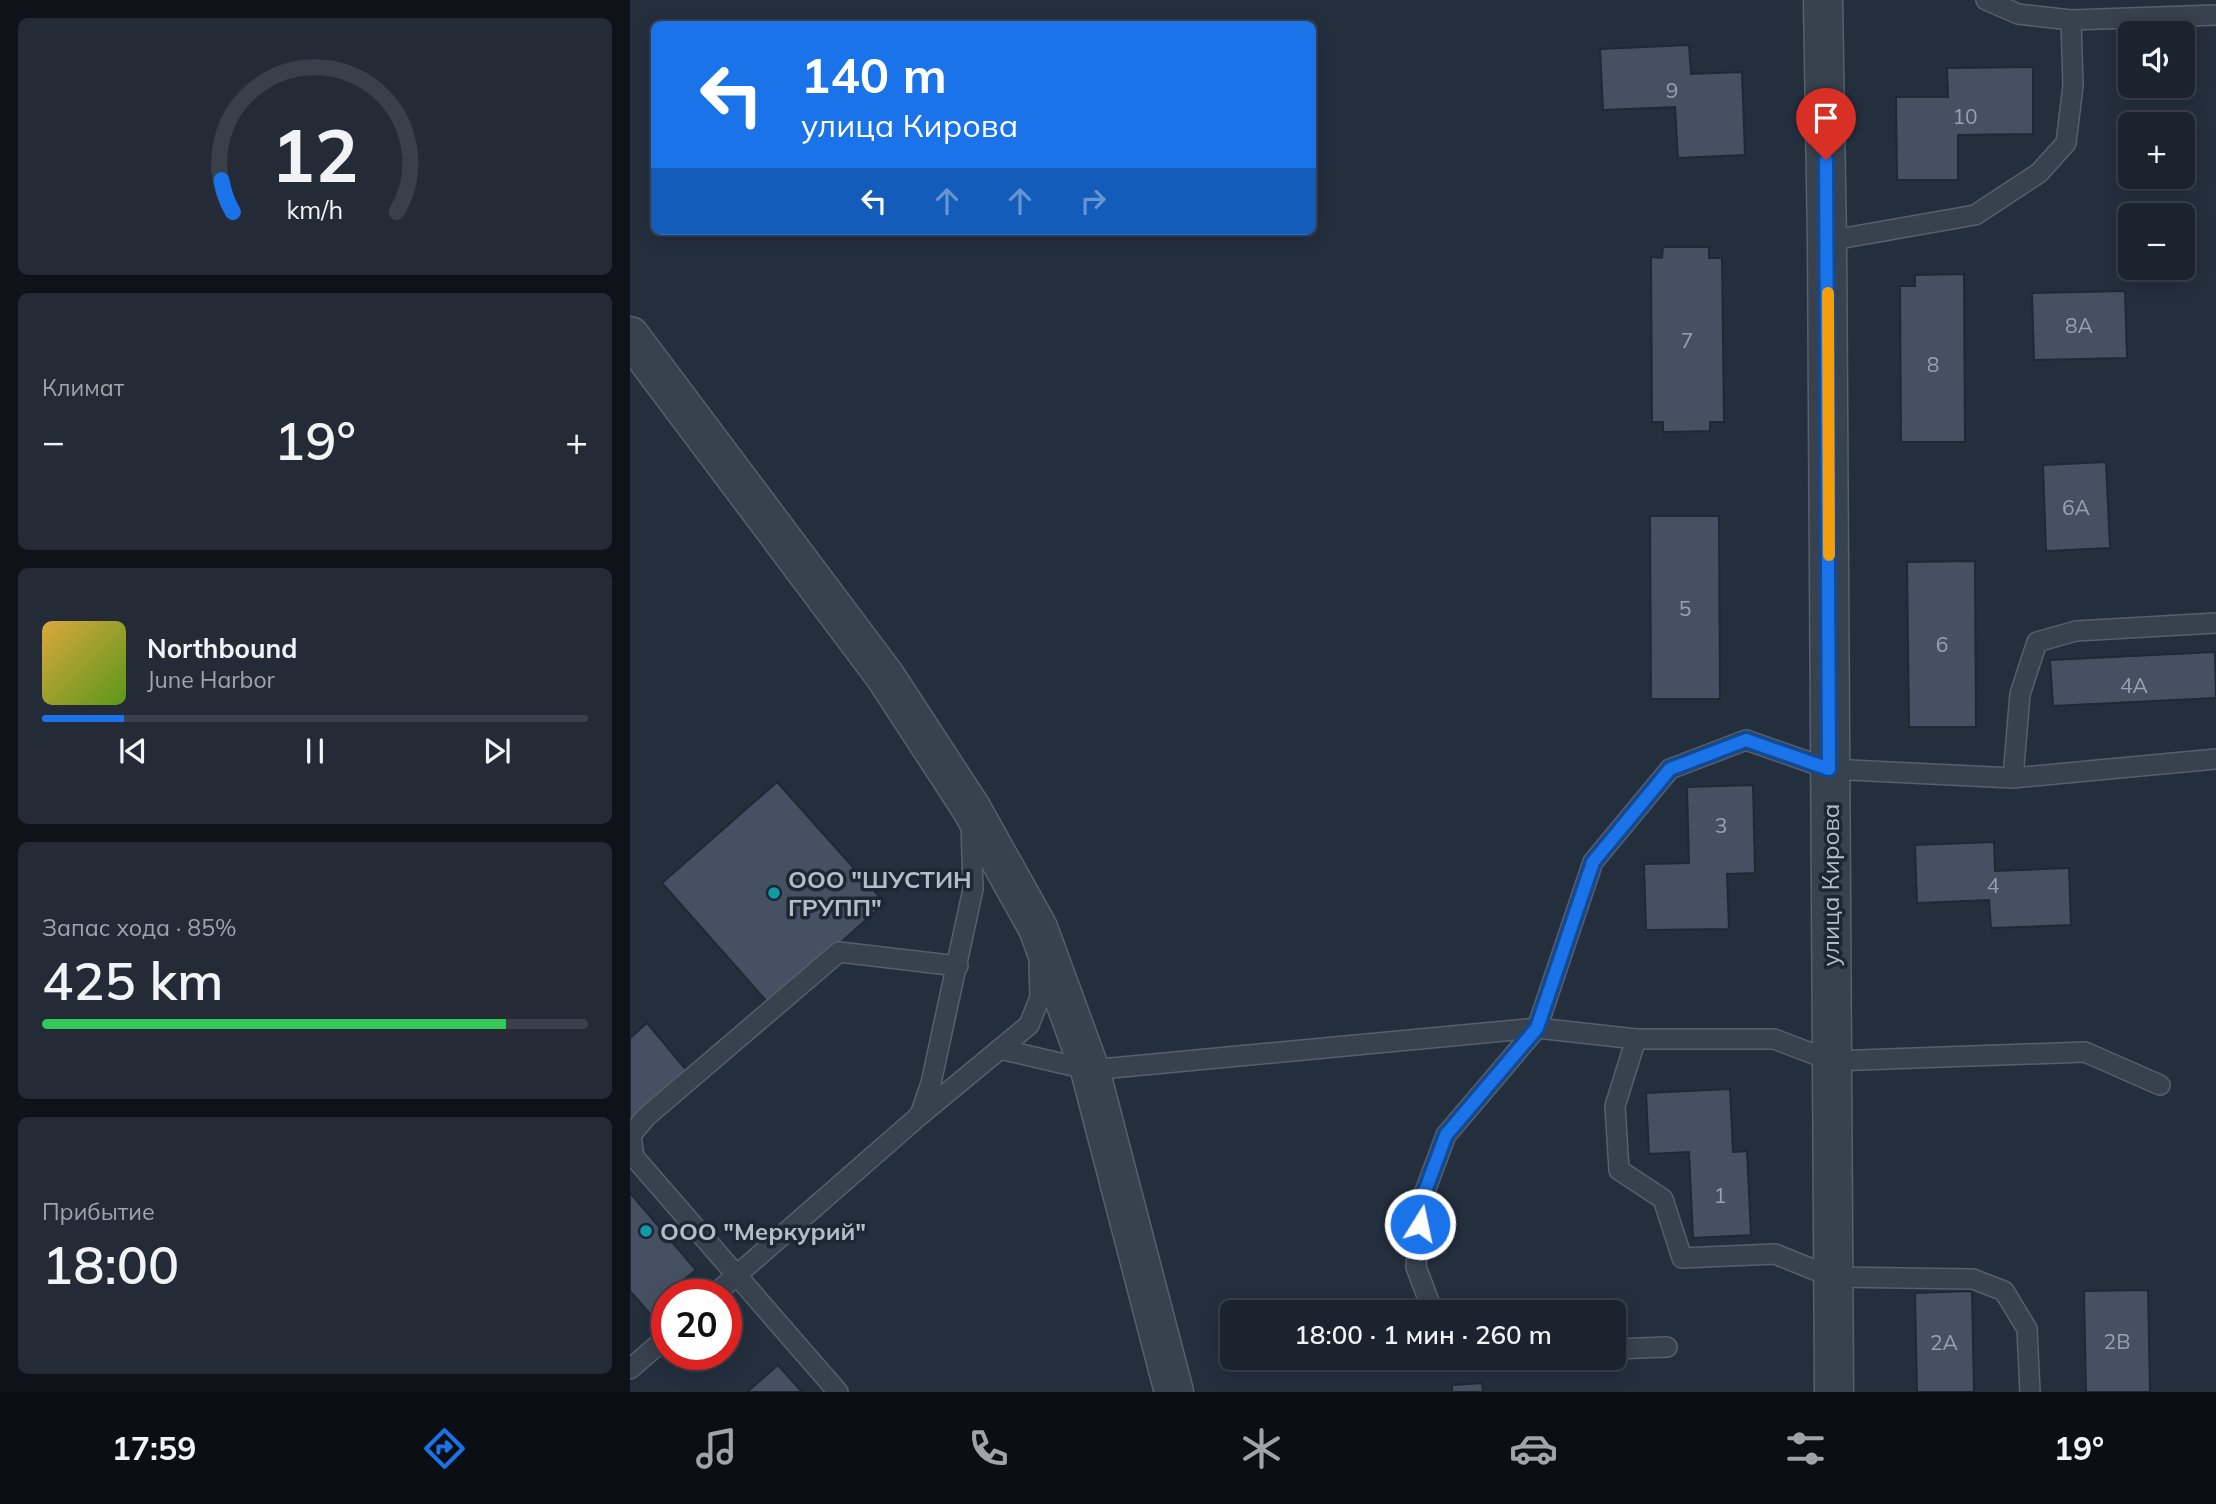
<!DOCTYPE html>
<html lang="ru">
<meta charset="utf-8">
<style>
:root{--surface:#1b232e;--page:#242b36;--text:#f1f3f6;--muted:#a0a4aa;--line:#39404a;--accent:#1a73e8}
body{margin:0;font-family:Mulish,sans-serif;background:var(--page);color:var(--text);height:100vh;display:flex;flex-direction:column;font-size:26px;white-space:nowrap}
*{box-sizing:border-box;margin:0}
p{font-size:23px;color:var(--muted)}
.icon{flex:none;width:38px;height:38px;fill:none;stroke:currentColor;stroke-width:2;stroke-linecap:round;stroke-linejoin:round}
.map{position:relative;flex:1;overflow:hidden}
.drawer{display:flex;flex-direction:column;gap:18px;padding:18px;background:#0f1319;width:630px}
.drawer>*{flex:none}
.guide{position:absolute;left:21px;top:21px;width:665px;height:214px;border-radius:10px;box-shadow:0 4px 18px #0003,0 0 0 2px var(--line);background:#1a73e8;color:#fff;overflow:hidden}
.buttons{position:absolute;left:1488px;top:21px;display:grid;gap:14px}
.buttons a{display:grid;place-items:center;width:77px;height:77px;border-radius:10px;background:var(--surface);box-shadow:0 4px 18px #0003,0 0 0 2px var(--line);font-size:35px}
.speed{position:absolute;left:21px;top:1279px;display:flex;gap:14px;font-size:35px;font-weight:700;text-align:center}
.speed>*{display:grid;place-content:center;width:91px;height:91px;border-radius:50%;background:var(--surface);box-shadow:0 4px 18px #0003,0 0 0 2px var(--line);line-height:1}
.speed .limit{border:10px solid #d22;background:#fff;color:#111}
.pin{position:absolute;display:grid;place-items:center;width:60px;height:60px;color:#fff;margin:-72px -30px;border-radius:50% 50% 50% 0;rotate:-45deg;box-shadow:0 0 7px #0007}
.pin .icon{rotate:45deg}
.me{position:absolute;width:77px;margin:-38px;rotate:10deg;stroke-linejoin:round;filter:drop-shadow(0 0 5px #0008)}
.turn{display:flex;align-items:center;gap:24px;height:147px;padding:0 35px;font-size:32px}
.turn .icon{width:91px;height:91px;stroke-width:2.5}
.turn b{display:block;font-size:49px;line-height:60px}
.lanes{display:flex;align-items:center;height:66px;padding:0 35px;background:#0003;justify-content:center;gap:35px;direction:ltr}
.lanes .off{opacity:.35}
.big{font-size:52px;font-weight:600;line-height:1.1}
.drawer .tile{flex:1;display:flex;flex-direction:column;justify-content:center;gap:10px;min-width:0;padding:0 24px;border-radius:10px;background:var(--page)}
.drawer .dial{align-items:center;gap:0}
.dial svg{height:182px;overflow:visible;fill:none;stroke:var(--line);stroke-width:7;stroke-linecap:round;text-anchor:middle}
.dial text{fill:var(--text);stroke:none}
.song{display:flex;align-items:center;gap:21px}
.cover{width:84px;height:84px;border-radius:10px;background:linear-gradient(135deg,hsl(40 70% 55%),hsl(90 70% 35%))}
.played{height:7px;border-radius:4px;background:linear-gradient(90deg,var(--accent) 15%,var(--line) 15%)}
.keys{display:flex;justify-content:space-around;direction:ltr}
.heat{display:flex;justify-content:space-between;align-items:center;font-size:38px;direction:ltr}
.charge{height:10px;border-radius:5px;background:linear-gradient(90deg,#34c759 85%,var(--line) 0)}
.trip{position:absolute;left:590px;top:1300px;width:406px;height:70px;border-radius:10px;background:var(--surface);box-shadow:0 4px 18px #0003,0 0 0 2px var(--line);font-weight:600;line-height:70px;text-align:center}
.tab-bar{display:flex;height:112px;justify-content:space-around;align-items:center;background:#0b0e12;color:var(--muted)}
.tab-bar .icon{width:49px;height:49px}
.tab-bar .current{color:var(--accent)}
.tab-bar b{font-size:32px;color:var(--text)}
main{display:flex;flex:1;min-height:0}
.map>svg:first-child{display:block}
.building{fill:#455162;stroke:#1f2835;stroke-width:2}
.lines{fill:none;stroke-linecap:round;stroke-linejoin:round}
.lane-casing{stroke:#565f6c;stroke-width:22}
.street-casing{stroke:#565f6c;stroke-width:41}
.lane{stroke:#38414e;stroke-width:19}
.street{stroke:#38414e;stroke-width:38}
.route-casing{stroke:#114b97;stroke-width:18}
.route{stroke:#1a73e8;stroke-width:12}
.slow{stroke:#f59e0b;stroke-width:12}
.culture-dot{fill:#0f9aa8;stroke:#1d2633;stroke-width:2.5}
.labels{text-anchor:middle;dominant-baseline:central;stroke-width:7;stroke-linejoin:round;paint-order:stroke}
.number-label{font-size:21px;fill:#98a1af}
.poi-label{font-size:24px;font-weight:bold;fill:#b4bcc9;stroke:#1d2633;text-anchor:start}
.street-label{font-size:24px;fill:#b4bcc9;stroke:#1d2633}
</style>
<main>
<section class="drawer">
<div class="tile dial"><svg viewBox="0 0 100 80">
<path d="M14 69A42 42 0 1 1 86 69"/>
<path d="M14 69A42 42 0 0 1 9 55" stroke="#1a73e8"/>
<text x="50" y="56" font-size="32" font-weight="700">12</text>
<text x="50" y="72" font-size="11">km/h</text>
</svg></div>
<div class="tile"><p>Климат</p>
<div class="heat"><a>−</a><b class="big">19°</b><a>+</a></div>
</div>
<div class="tile">
<div class="song"><i class="cover"></i><div><b>Northbound</b><p>June Harbor</p></div></div>
<div class="played"></div>
<div class="keys"><svg class="icon" aria-label="previous" viewBox="0 0 24 24"><path d="M18 5L8 12l10 7zM5 5v14"/></svg><svg class="icon" aria-label="pause" viewBox="0 0 24 24"><path d="M8 5v14M16 5v14"/></svg><svg class="icon" aria-label="next" viewBox="0 0 24 24"><path d="M6 5l10 7-10 7zM19 5v14"/></svg></div>
</div>
<div class="tile"><p>Запас хода · 85%</p><b class="big">425 km</b><div class="charge"></div></div>
<div class="tile"><p>Прибытие</p><b class="big">18:00</b></div>
</section>
<div class="map">
<svg width="1586" height="1392" viewBox="0 0 1586 1392">
<rect width="100%" height="100%" fill="#242f3e"/>
<!-- building -->
<g class="building">
<polygon points="1059,45 1061,74 1112,72 1115,155 1048,158 1045,107 973,110 970,49"/>
<polygon points="1403,67 1403,134 1328,135 1328,180 1267,180 1266,97 1318,97 1317,68"/>
<polygon points="1033,247 1079,247 1079,258 1092,258 1094,422 1080,422 1080,431 1033,432 1033,422 1022,422 1021,257 1032,258"/>
<polygon points="1334,274 1335,442 1271,442 1270,286 1285,286 1285,275"/>
<polygon points="1495,291 1497,358 1404,360 1402,293"/>
<polygon points="1476,462 1480,548 1416,551 1413,465"/>
<polygon points="1020,516 1089,516 1090,699 1021,699"/>
<polygon points="1345,561 1346,727 1279,727 1277,562"/>
<polygon points="1585,652 1586,698 1423,706 1420,660"/>
<polygon points="147,782 255,903 140,1005 32,883"/>
<polygon points="1123,785 1125,873 1097,874 1099,929 1016,930 1014,864 1059,863 1057,787"/>
<polygon points="1364,842 1365,871 1439,868 1441,925 1361,928 1359,900 1287,903 1285,845"/>
<polygon points="17,1023 58,1072 0,1124 0,1038"/>
<polygon points="1100,1089 1103,1152 1117,1151 1121,1235 1063,1238 1059,1152 1019,1154 1016,1093"/>
<polygon points="0,1193 66,1270 51,1282 59,1290 54,1295 37,1295 37,1311 26,1321 0,1291"/>
<polygon points="1518,1290 1520,1392 1456,1392 1454,1291"/>
<polygon points="1342,1291 1344,1392 1287,1392 1285,1293"/>
<polygon points="148,1365 172,1392 117,1392"/>
<polygon points="852,1383 853,1392 822,1392 822,1385"/>
</g>
<g class="lines">
<defs>
<g id="lane">
<polyline points="1356,0 1388,14 1441,20 1586,15"/>
<polyline points="1197,241 1345,215 1409,173 1436,143 1443,86 1441,20"/>
<polyline points="1383,778 1390,694 1407,642 1446,631 1586,623"/>
<polyline points="1006,1039 985,1106 989,1170 1033,1199 1052,1258 1145,1254 1202,1277 1343,1279 1374,1291 1397,1329 1400,1392"/>
<polyline points="370,1049 460,1070 907,1028 1006,1039 1144,1039 1202,1061 1455,1052 1530,1085"/>
<polyline points="290,1115 301,1083 343,889 341,823"/>
<polyline points="84,1295 289,1116 399,1025 410,997 409,964"/>
<polyline points="803,1312 786,1267 791,1202 816,1135 907,1028 963,862 1040,769 1116,740 1199,769 1383,778 1586,759"/>
<polyline points="984,1349 1037,1347"/>
<polyline points="0,1369 37,1337"/>
<polyline points="208,1392 4,1157 1,1135 16,1117 209,952 328,966"/>
</g>
<g id="street">
<polyline points="1193,0 1197,241 1204,1392"/>
<polyline points="0,336 255,676 341,808 408,928 460,1070 544,1392"/>
</g>
</defs>
<!-- lane casing -->
<use href="#lane" class="lane-casing"/>
<!-- street casing -->
<use href="#street" class="street-casing"/>
<!-- lane -->
<use href="#lane" class="lane"/>
<!-- street -->
<use href="#street" class="street"/>
</g>
<g class="lines">
<defs>
<polyline id="route" points="790,1224 791,1202 816,1135 907,1028 963,862 1040,769 1116,740 1199,769 1196,160"/>
</defs>
<!-- route casing -->
<use href="#route" class="route-casing"/>
<!-- route -->
<use href="#route" class="route"/>
<!-- slow -->
<polyline class="slow" points="1198,293 1199,555"/>
</g>
<!-- markers -->
<g class="culture-dot">
<circle cx="144" cy="893" r="7"/>
<circle cx="16" cy="1231" r="7"/>
</g>
<g class="labels">
<!-- number labels -->
<g class="number-label">
<text x="1042" y="90">9</text>
<text x="1335" y="116">10</text>
<text x="1449" y="325">8А</text>
<text x="1057" y="340">7</text>
<text x="1303" y="364">8</text>
<text x="1446" y="507">6А</text>
<text x="1055" y="608">5</text>
<text x="1312" y="644">6</text>
<text x="1504" y="685">4А</text>
<text x="1091" y="825">3</text>
<text x="1363" y="885">4</text>
<text x="1090" y="1195">1</text>
<text x="1487" y="1341">2В</text>
<text x="1314" y="1342">2А</text>
</g>
<!-- poi labels -->
<g class="poi-label">
<text x="158" y="879">ООО "ШУСТИН<tspan x="158" dy="28">ГРУПП"</tspan></text>
<text x="30" y="1231">ООО "Меркурий"</text>
</g>
<!-- street labels -->
<g class="street-label">
<text transform="translate(1200 885) rotate(-90)">улица Кирова</text>
</g>
</g>
</svg>
<div class="buttons">
<a><svg class="icon" aria-label="sound" viewBox="0 0 24 24"><path d="M4 9h4l5-4v14l-5-4H4zM17 9q2 3 0 6"/></svg></a>
<a>+</a>
<a>−</a>
</div>
<div class="speed"><div class="limit">20</div></div>
<div class="pin" style="left:1196px;top:160px;background:#d93025"><svg class="icon" aria-label="arrive" viewBox="0 0 24 24"><path d="M6 21V4h12l-3 4 3 4H6"/></svg></div>
<svg class="me" style="left:790px;top:1224px" viewBox="-20 -20 40 40"><circle r="17" fill="#1a73e8" stroke="#fff" stroke-width="3"/><path d="M0-11L8 9 0 5-8 9z" fill="#fff"/></svg>
<div class="trip">18:00 · 1 мин · 260 m</div>
<div class="guide">
<div class="turn"><svg class="icon" aria-label="left" viewBox="0 0 24 24"><path d="M17 20v-9H6M10 6l-5 5 5 5"/></svg><div><b>140 m</b>улица Кирова</div></div>
<div class="lanes"><svg class="icon" aria-label="left" viewBox="0 0 24 24"><path d="M17 20v-9H6M10 6l-5 5 5 5"/></svg><svg class="icon off" aria-label="ahead" viewBox="0 0 24 24"><path d="M12 20V5M6 11l6-6 6 6"/></svg><svg class="icon off" aria-label="ahead" viewBox="0 0 24 24"><path d="M12 20V5M6 11l6-6 6 6"/></svg><svg class="icon off" aria-label="right" viewBox="0 0 24 24"><path d="M7 20v-9h11M14 6l5 5-5 5"/></svg></div>
</div>
</div>
</main>
<nav class="tab-bar">
<b>17:59</b>
<svg class="icon current" aria-label="directions" viewBox="0 0 24 24"><path d="M12 3l9 9-9 9-9-9zM9 14v-3h6M13 9l2 2-2 2"/></svg>
<svg class="icon" aria-label="music" viewBox="0 0 24 24"><path d="M9 18V5l10-2v13"/><circle cx="6" cy="18" r="3"/><circle cx="16" cy="16" r="3"/></svg>
<svg class="icon" aria-label="phone" viewBox="0 0 24 24"><path d="M5 4h4l2 5-3 2q2 4 5 5l2-3 5 2v4C11 20 4 13 5 4z"/></svg>
<svg class="icon" aria-label="climate" viewBox="0 0 24 24"><path d="M12 3v18M4 7l16 10M4 17L20 7"/></svg>
<svg class="icon" aria-label="car" viewBox="0 0 24 24"><path d="M5 17H2v-5l4-1 3-4h7l3 4 3 1v5h-3M9 17h6M6 11h13"/><circle cx="7" cy="17" r="2"/><circle cx="17" cy="17" r="2"/></svg>
<svg class="icon" aria-label="filters" viewBox="0 0 24 24"><path d="M4 7h16M4 17h16"/><circle cx="9" cy="7" r="2"/><circle cx="15" cy="17" r="2"/></svg>
<b>19°</b>
</nav>
